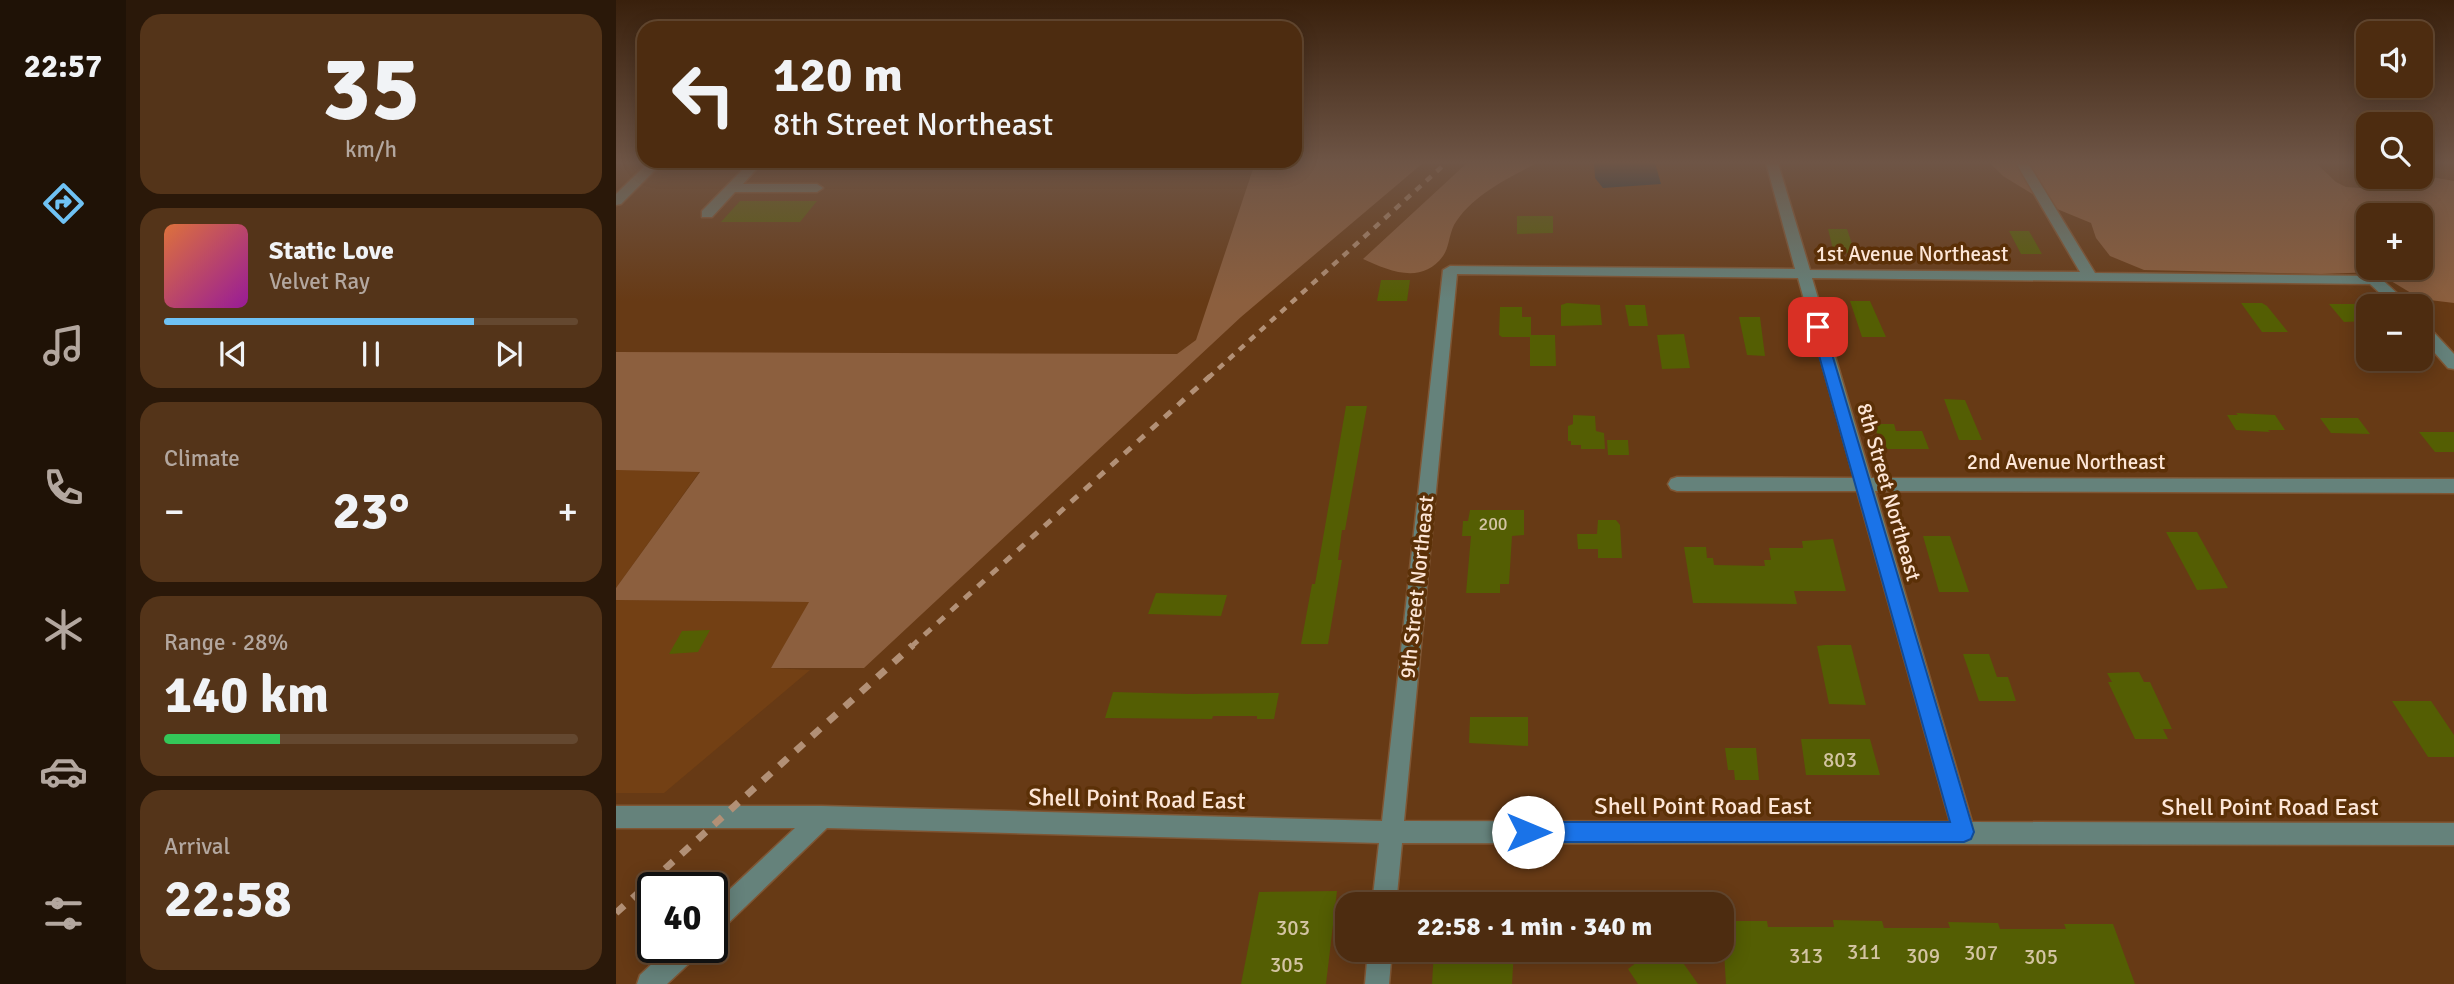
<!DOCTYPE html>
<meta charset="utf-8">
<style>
:root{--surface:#4d2c10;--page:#543419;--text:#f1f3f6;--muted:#b3a79f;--line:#644830;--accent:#6fc2f4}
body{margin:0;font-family:Signika,sans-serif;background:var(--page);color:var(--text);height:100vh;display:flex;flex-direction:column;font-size:26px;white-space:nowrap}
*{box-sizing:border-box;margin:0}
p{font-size:23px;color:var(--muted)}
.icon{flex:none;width:38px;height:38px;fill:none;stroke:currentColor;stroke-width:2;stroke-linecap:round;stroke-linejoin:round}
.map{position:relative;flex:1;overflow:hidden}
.panel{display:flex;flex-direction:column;gap:14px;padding:14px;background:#2a1809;width:490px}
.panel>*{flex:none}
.hud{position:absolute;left:21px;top:21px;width:665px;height:147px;border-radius:21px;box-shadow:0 4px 18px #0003,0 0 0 2px var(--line);background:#4d2c10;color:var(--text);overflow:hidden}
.tools{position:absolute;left:1740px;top:21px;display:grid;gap:14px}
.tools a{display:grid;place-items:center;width:77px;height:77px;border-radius:14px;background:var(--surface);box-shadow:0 4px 18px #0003,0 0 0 2px var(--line);font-size:35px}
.speed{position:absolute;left:21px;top:872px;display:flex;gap:14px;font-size:35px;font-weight:700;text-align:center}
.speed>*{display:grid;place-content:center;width:91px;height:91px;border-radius:50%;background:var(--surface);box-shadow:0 4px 18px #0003,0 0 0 2px var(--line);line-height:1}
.speed .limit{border:4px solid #111;border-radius:10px;background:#fff;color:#111}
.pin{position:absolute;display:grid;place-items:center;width:60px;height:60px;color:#fff;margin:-30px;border-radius:14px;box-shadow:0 4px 10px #0006}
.me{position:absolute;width:77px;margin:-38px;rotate:90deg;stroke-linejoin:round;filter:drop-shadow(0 0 5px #0008)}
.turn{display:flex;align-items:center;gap:24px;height:147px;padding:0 21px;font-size:32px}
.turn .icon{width:91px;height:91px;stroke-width:2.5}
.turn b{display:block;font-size:49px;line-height:60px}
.big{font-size:52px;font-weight:800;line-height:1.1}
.panel .tile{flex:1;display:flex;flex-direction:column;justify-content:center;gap:10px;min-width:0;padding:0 24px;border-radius:21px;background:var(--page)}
.panel .dial{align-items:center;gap:0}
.dial b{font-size:91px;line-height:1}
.song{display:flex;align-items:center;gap:21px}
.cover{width:84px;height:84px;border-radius:10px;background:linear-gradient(135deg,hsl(20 70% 55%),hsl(300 70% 35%))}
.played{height:7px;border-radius:4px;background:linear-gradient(90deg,var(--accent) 75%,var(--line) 75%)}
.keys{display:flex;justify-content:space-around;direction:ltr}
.heat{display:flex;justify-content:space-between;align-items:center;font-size:38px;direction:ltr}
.charge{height:10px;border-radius:5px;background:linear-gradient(90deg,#34c759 28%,var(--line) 0)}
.trip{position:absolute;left:719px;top:892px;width:399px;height:70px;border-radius:21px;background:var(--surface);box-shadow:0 4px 18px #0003,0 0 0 2px var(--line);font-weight:800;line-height:70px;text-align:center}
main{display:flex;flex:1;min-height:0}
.dock{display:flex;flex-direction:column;width:126px;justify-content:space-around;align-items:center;background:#1f1206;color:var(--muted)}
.dock .icon{width:49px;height:49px}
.dock .on{color:var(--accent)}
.dock b{font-size:32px;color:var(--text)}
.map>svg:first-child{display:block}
.built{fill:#734014}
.green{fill:#8c5f3e;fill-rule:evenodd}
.water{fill:#023048}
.building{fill:#545e03}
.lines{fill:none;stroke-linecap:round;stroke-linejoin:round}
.minor-casing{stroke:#7f5634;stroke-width:3}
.minor{fill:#65827b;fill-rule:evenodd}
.rail-far2{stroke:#b29076;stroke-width:4.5;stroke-dasharray:7 7;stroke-linecap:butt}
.rail-far1{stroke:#b29076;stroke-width:5;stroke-dasharray:9 9;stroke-linecap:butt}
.rail{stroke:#b29076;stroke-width:7;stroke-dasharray:11 11;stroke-linecap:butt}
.route{fill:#1a73e8;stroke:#114b97;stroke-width:2}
.labels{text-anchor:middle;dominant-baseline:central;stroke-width:7;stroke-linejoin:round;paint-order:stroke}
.number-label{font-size:18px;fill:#d3c4a2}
.street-label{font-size:21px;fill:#fde6d7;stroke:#5b3007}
.near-number-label{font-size:21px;fill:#d3c4a2}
.near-street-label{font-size:24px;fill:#fde6d7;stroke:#5b3007}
</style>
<main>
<nav class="dock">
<b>22:57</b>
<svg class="icon on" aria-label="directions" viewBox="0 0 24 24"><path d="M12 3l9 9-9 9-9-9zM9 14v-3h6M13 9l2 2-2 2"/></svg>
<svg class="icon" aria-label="music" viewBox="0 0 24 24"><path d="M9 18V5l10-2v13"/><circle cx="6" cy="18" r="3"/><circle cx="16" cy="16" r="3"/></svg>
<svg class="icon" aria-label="phone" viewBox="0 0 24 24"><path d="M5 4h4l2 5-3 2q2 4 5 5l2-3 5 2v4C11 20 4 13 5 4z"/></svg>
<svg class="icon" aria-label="climate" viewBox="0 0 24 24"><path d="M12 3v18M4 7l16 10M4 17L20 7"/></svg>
<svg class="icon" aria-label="car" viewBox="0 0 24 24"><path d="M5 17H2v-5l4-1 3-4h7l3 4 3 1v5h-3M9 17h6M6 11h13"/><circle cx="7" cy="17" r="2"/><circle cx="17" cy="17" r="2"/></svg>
<svg class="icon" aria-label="filters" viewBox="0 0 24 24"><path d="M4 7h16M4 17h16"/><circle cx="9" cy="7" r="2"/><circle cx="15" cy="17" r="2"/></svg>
</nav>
<section class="panel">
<div class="tile dial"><b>35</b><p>km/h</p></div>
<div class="tile">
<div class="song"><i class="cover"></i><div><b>Static Love</b><p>Velvet Ray</p></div></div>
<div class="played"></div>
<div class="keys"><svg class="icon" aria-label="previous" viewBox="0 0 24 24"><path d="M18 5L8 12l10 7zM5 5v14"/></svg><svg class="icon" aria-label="pause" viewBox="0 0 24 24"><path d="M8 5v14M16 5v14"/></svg><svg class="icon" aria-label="next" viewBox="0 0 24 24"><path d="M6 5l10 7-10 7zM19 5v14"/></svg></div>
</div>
<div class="tile"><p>Climate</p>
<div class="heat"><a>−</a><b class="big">23°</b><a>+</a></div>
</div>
<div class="tile"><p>Range · 28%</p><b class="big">140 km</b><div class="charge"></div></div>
<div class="tile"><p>Arrival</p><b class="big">22:58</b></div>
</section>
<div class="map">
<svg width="1838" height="984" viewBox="0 0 1838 984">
<rect width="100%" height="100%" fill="#673a15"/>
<!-- built -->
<g class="built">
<polygon points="0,470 84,471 0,588"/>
<polygon points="0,600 194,602 155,668 194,670 48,793 0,793"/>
</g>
<!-- green -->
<g class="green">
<polygon points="639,163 807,163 625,317 248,668 155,668 193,602 0,600 0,588 84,472 0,470 0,352 561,354 580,340"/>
<path d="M851 163H921C892 178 855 196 838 225 833 235 833 248 827 256 806 285 773 271 747 259Z"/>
<polygon points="1374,163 1399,163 1418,195 1387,176"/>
<path d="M1412 163H1700L1720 182 1730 187 1745 188 1765 177 1804 175 1838 181V303L1805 299 1760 272 1705 274 1528 270 1494 256 1480 238 1475 223 1441 209ZM1752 215H1804V268H1752Z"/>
</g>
<!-- water -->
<polygon class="water" points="978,163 1039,163 1045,184 987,188 979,178"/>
<!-- building -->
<g class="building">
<polygon points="124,201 201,201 184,222 105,222"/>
<polygon points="901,216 937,216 937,233 901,234"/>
<polygon points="1212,229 1231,229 1239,253 1218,253"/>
<polygon points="1393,231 1413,231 1426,254 1405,254"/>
<polygon points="765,280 794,280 791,301 761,301"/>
<polygon points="1234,301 1254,301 1270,337 1246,337"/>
<polygon points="951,303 984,305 986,325 945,326 945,305"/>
<polygon points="1625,303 1646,303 1651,306 1672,332 1646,332"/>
<polygon points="1713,304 1752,304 1752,321 1728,322"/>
<polygon points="1009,305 1029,305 1032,326 1013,326"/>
<polygon points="884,307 906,307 906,317 915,317 915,335 939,335 940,366 914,366 914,337 886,337 883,335"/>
<polygon points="1123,317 1144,317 1149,356 1131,355"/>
<polygon points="1068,334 1074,368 1046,369 1041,335"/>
<polygon points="1328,399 1349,400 1366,440 1343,440"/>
<polygon points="730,406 751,406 729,530 726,530 722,560 726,560 712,644 685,644 696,584 699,584"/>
<polygon points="1620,413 1659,415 1669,430 1652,430 1654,432 1620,430 1611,415 1622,415"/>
<polygon points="957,415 979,416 980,431 988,433 989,449 965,449 965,445 955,445 955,441 952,441 952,426 957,424"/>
<polygon points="1704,418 1742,418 1754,434 1715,433"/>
<polygon points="1258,424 1278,424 1280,431 1306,431 1313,449 1266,449"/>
<polygon points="1803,432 1838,432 1838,452 1819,452"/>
<polygon points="991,440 1012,440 1013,455 992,455"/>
<polygon points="854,510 908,510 908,535 896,536 893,584 884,584 884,593 850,593 855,536 846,536 847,521 852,521"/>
<polygon points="982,520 1000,520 1004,525 1006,558 982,558 982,549 962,549 961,534 981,534"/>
<polygon points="1550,532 1581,532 1612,588 1581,590"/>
<polygon points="1307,536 1334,536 1353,592 1323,592"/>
<polygon points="1217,539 1230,591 1178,591 1181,604 1077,603 1068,547 1090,547 1091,558 1097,558 1098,565 1149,566 1148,560 1155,560 1153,548 1187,548 1186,541"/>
<polygon points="540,593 611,595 605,616 532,614"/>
<polygon points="94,630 82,652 53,654 66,631"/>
<polygon points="1209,645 1235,645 1250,705 1213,704 1201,646"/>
<polygon points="1347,654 1373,654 1381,677 1392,677 1400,701 1363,701"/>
<polygon points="1523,672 1528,682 1534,682 1556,729 1547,729 1552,739 1519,739 1492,682 1496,682 1491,673"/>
<polygon points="497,692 573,694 663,693 658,719 641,719 641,716 597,716 596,719 489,718"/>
<polygon points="1776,701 1815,701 1838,735 1838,757 1812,757"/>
<polygon points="854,717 912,717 912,746 853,743"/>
<polygon points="1185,739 1254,739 1264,775 1190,775"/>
<polygon points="1109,748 1140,748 1143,780 1119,780 1118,770 1112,770"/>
<polygon points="721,891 710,984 625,984 643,892"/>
<polygon points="1217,920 1266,921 1268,928 1334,928 1332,922 1382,923 1384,929 1450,929 1448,924 1497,924 1519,984 1110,984 1106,921 1151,921 1152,927 1218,927"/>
<polygon points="818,950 898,950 896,984 816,984"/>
<polygon points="1037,950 1058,950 1082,984 1022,984 1012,969"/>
</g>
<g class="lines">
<defs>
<g id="minor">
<polygon points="32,163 46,163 5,204 0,205 0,194"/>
<polygon points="133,163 146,163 127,184 201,184 207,188 201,192 119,192 96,217 86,217 86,211"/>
<path d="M1150 163H1162L1194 270 1464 272 1400 163H1412L1479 273 1758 276 1763 277 1792 303 1794 306H1778L1754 284 1196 278 1255 478 1838 479V493L1259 491 1356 822 1838 823V845L786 843 780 905H756L763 843 211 828 104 931 96 935V906L179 828H0V806H206L766 821 827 270 834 266 1179 269ZM841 274 1182 278 1238 478 1061 477 1055 479 1052 484 1055 489 1061 491H1241L1334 822 788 821Z"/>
<polygon points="1804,321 1809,323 1838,354 1838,369 1832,368 1804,336"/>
<polygon points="54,947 84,947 81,956 51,984 21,984 24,975"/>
<polygon points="752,950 776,950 773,984 749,984"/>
</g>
</defs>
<!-- minor casing -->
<use href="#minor" class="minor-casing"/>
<!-- minor -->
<use href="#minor" class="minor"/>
<!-- rail-far2 -->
<polyline class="rail-far2" points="592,378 830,163"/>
<!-- rail-far1 -->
<polyline class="rail-far1" points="295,647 594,376"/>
<!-- rail -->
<polyline class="rail" points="0,913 297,645"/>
</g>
<!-- sky -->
<linearGradient id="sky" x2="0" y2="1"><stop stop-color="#39200c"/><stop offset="0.54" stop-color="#6e5546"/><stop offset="1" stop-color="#6e5546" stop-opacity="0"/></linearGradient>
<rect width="1838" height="301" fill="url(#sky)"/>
<!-- route -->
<polygon class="route" points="1202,323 1208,327 1358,832 1355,839 1348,842 912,842 904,839 901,832 904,825 912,822 1334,822 1195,327"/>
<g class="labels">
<!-- number labels -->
<g class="number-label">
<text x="877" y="524">200</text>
</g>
<!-- street labels -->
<g class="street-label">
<text x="1296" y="254">1st Avenue Northeast</text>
<text x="1450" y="462">2nd Avenue Northeast</text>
<text transform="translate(1273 492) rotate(74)">8th Street Northeast</text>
<text transform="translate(801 587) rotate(-84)">9th Street Northeast</text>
</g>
<!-- near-number labels -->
<g class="near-number-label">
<text x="1224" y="760">803</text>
<text x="677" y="928">303</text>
<text x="1248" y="952">311</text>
<text x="1365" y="953">307</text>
<text x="1190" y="956">313</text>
<text x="1307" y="956">309</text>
<text x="1425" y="957">305</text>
<text x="671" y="965">305</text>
</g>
<!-- near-street labels -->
<g class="near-street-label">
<text transform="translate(521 799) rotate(1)">Shell Point Road East</text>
<text x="1087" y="806">Shell Point Road East</text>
<text x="1654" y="807">Shell Point Road East</text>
</g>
</g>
</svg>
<div class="tools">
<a><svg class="icon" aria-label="sound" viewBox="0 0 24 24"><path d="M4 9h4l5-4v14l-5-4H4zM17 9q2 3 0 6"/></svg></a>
<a><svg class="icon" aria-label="search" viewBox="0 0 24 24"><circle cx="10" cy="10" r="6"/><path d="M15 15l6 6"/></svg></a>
<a>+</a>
<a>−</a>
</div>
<div class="speed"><div class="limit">40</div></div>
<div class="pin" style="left:1202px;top:327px;background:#d93025"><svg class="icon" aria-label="arrive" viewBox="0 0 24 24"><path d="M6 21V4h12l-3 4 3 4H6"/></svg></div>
<svg class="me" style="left:912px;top:832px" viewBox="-20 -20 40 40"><circle r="19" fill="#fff"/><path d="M0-13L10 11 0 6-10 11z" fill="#1a73e8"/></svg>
<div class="trip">22:58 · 1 min · 340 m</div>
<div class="hud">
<div class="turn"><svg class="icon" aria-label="left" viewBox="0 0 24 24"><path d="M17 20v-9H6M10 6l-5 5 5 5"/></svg><div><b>120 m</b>8th Street Northeast</div></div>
</div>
</div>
</main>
